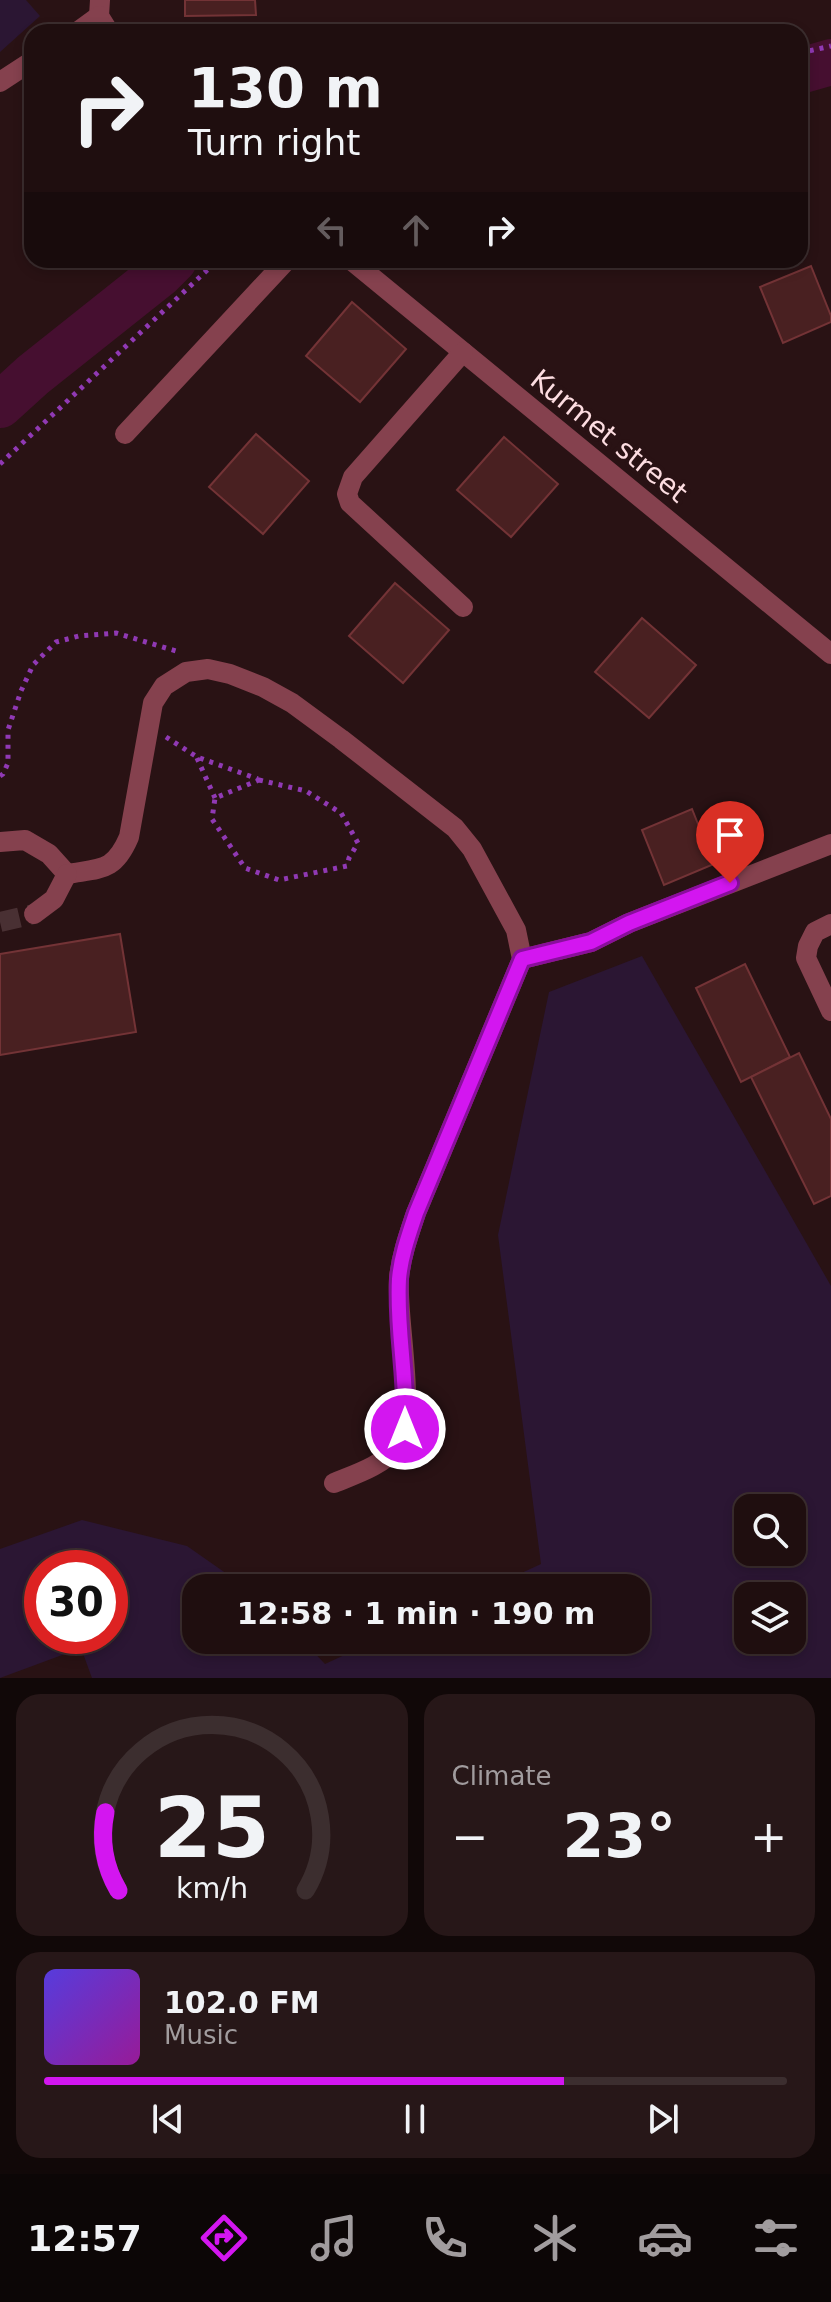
<!DOCTYPE html>
<meta charset="utf-8">
<style>
:root{--surface:#1f0e0f;--page:#271718;--text:#f1f3f6;--muted:#a19c9e;--line:#3c2e2f;--accent:#d316f0}
body{margin:0;font-family:"DejaVu Sans",sans-serif;background:var(--page);color:var(--text);height:100vh;display:flex;flex-direction:column;font-size:30px;white-space:nowrap}
*{box-sizing:border-box;margin:0}
p{font-size:26px;color:var(--muted)}
.icon{flex:none;width:44px;height:44px;fill:none;stroke:currentColor;stroke-width:2;stroke-linecap:round;stroke-linejoin:round}
.map{position:relative;height:1678px;overflow:hidden}
.drawer{display:flex;flex-direction:column;gap:16px;padding:16px;background:#110808;flex:1}
.drawer>*{flex:none}
.top-card{position:absolute;left:24px;top:24px;width:784px;height:244px;border-radius:24px;box-shadow:0 4px 12px #0003,0 0 0 2px var(--line);background:#1f0e0f;color:var(--text);overflow:hidden}
.controls{position:absolute;left:734px;top:1494px;display:grid;gap:16px}
.controls a{display:grid;place-items:center;width:72px;height:72px;border-radius:16px;background:var(--surface);box-shadow:0 4px 12px #0003,0 0 0 2px var(--line);font-size:40px}
.speed{position:absolute;left:24px;top:1550px;display:flex;gap:16px;font-size:40px;font-weight:700;text-align:center}
.speed>*{display:grid;place-content:center;width:104px;height:104px;border-radius:50%;background:var(--surface);box-shadow:0 4px 12px #0003,0 0 0 2px var(--line);line-height:1}
.speed .limit{border:12px solid #d22;background:#fff;color:#111}
.pin{position:absolute;display:grid;place-items:center;width:68px;height:68px;color:#fff;margin:-82px -34px;border-radius:50% 50% 50% 0;rotate:-45deg;box-shadow:0 0 8px #0007}
.pin .icon{rotate:45deg}
.me{position:absolute;width:88px;margin:-44px;rotate:0deg;stroke-linejoin:round;filter:drop-shadow(0 0 6px #0008)}
.turn{display:flex;align-items:center;gap:28px;height:168px;padding:0 32px;font-size:36px}
.turn .icon{width:104px;height:104px;stroke-width:2.5}
.turn b{display:block;font-size:56px;line-height:68px}
.lanes{display:flex;align-items:center;height:76px;padding:0 32px;background:#0003;justify-content:center;gap:40px;direction:ltr}
.lanes .off{opacity:.35}
.big{font-size:60px;font-weight:600;line-height:1.1}
.drawer .card{flex:1;display:flex;flex-direction:column;justify-content:center;gap:12px;min-width:0;padding:0 28px;border-radius:24px;background:var(--page)}
.drawer .dial{align-items:center;gap:0}
.dial svg{height:208px;overflow:visible;fill:none;stroke:var(--line);stroke-width:7;stroke-linecap:round;text-anchor:middle}
.dial text{fill:var(--text);stroke:none}
.song{display:flex;align-items:center;gap:24px}
.cover{width:96px;height:96px;border-radius:12px;background:linear-gradient(135deg,hsl(250 70% 55%),hsl(300 70% 35%))}
.played{height:8px;border-radius:4px;background:linear-gradient(90deg,var(--accent) 70%,var(--line) 70%)}
.keys{display:flex;justify-content:space-around;direction:ltr}
.heat{display:flex;justify-content:space-between;align-items:center;font-size:44px;direction:ltr}
.drawer .tiles{flex:1;display:grid;gap:16px;grid-template-columns:1fr 1fr}
.card:last-child{grid-column:span 2}
.trip{position:absolute;left:182px;top:1574px;width:468px;height:80px;border-radius:24px;background:var(--surface);box-shadow:0 4px 12px #0003,0 0 0 2px var(--line);font-weight:600;line-height:80px;text-align:center}
.menu{display:flex;height:128px;justify-content:space-around;align-items:center;background:#0c0606;color:var(--muted)}
.menu .icon{width:56px;height:56px}
.menu .current{color:var(--accent)}
.menu b{font-size:36px;color:var(--text)}
.map>svg:first-child{display:block}
.green{fill:#2b1633;fill-rule:evenodd}
.lines{fill:none;stroke-linecap:round;stroke-linejoin:round}
.river{stroke:#460f30;stroke-width:46}
.building{fill:#492021;stroke:#733336;stroke-width:2}
.minor-tunnel{stroke:#493033;stroke-width:20;stroke-dasharray:20 10;stroke-linecap:butt}
.path{stroke:#9039b4;stroke-width:5;stroke-dasharray:4 6;stroke-linecap:butt}
.minor{stroke:#85414e;stroke-width:20}
.route-casing{stroke:#890e9c;stroke-width:20}
.route{stroke:#d316f0;stroke-width:14}
.labels{text-anchor:middle;dominant-baseline:central;stroke-width:8;stroke-linejoin:round;paint-order:stroke}
.street-label{font-size:28px;fill:#fddde1;stroke:#291214}
</style>
<div class="map">
<svg width="831" height="1678" viewBox="0 0 831 1678">
<rect width="100%" height="100%" fill="#291214"/>
<!-- green -->
<g class="green">
<polygon points="0,0 26,0 40,16 0,52"/>
<path d="M642 956 831 1286V1678H92L81 1648 0 1678V1549L82 1520 187 1546 247 1588H196V1640H302L325 1664 377 1640H636V1588H489L541 1564 498 1235 549 992ZM748 1508H792V1552H748ZM42 1568H110V1636H42ZM748 1596H792V1640H748Z"/>
</g>
<g class="lines">
<!-- river -->
<g class="river">
<polyline points="800,71 831,62"/>
<polyline points="0,405 33,375 160,274 174,260"/>
</g>
</g>
<!-- building -->
<g class="building">
<polygon points="185,0 255,0 256,15 185,16"/>
<polygon points="811,266 831,316 831,322 783,343 760,287"/>
<polygon points="352,302 406,349 360,402 306,356"/>
<polygon points="256,434 309,481 263,534 209,487"/>
<polygon points="504,437 558,484 511,537 457,490"/>
<polygon points="395,583 449,630 403,683 349,636"/>
<polygon points="642,618 696,665 649,718 595,672"/>
<polygon points="692,809 714,864 664,885 642,830"/>
<polygon points="120,934 136,1032 0,1055 0,954"/>
<polygon points="745,964 790,1057 741,1082 696,988"/>
<polygon points="799,1053 831,1119 831,1196 814,1204 751,1077"/>
</g>
<g class="lines">
<!-- minor-tunnel -->
<polyline class="minor-tunnel" points="0,922 34,914"/>
<!-- path -->
<g class="path">
<polyline points="800,53 831,46"/>
<polyline points="0,464 218,260"/>
<polyline points="166,737 197,757 258,779"/>
<polyline points="197,758 215,798"/>
<polyline points="0,776 3,774 8,763 8,730 21,691 33,665 56,642 79,636 116,633 176,651"/>
<polygon points="259,780 306,791 341,813 358,843 349,858 347,866 279,880 245,868 212,819 215,798"/>
</g>
<!-- minor -->
<g class="minor">
<polyline points="100,0 99,16 109,32"/>
<polyline points="77,32 99,16"/>
<polyline points="0,82 32,61"/>
<polyline points="351,260 831,654"/>
<polyline points="125,434 287,260"/>
<polyline points="463,607 350,503 347,494 353,477 463,352"/>
<polyline points="0,842 25,840 49,854 67,874"/>
<path d="M67 874C101 868 114 872 129 837L153 703 164 686 186 672 208 669 230 674 263 687 292 703 341 739 455 828 472 849 516 930 522 959 416 1213C409 1234 401 1256 399 1278 396 1318 418 1419 397 1447 382 1466 356 1474 334 1483"/>
<polyline points="34,914 54,899 67,874"/>
<polyline points="831,924 815,932 808,946 806,958 831,1011"/>
<polyline points="522,959 591,942 629,923 831,844"/>
</g>
</g>
<g class="lines">
<defs>
<path id="route" d="M405 1429C408 1379 396 1330 399 1279 401 1256 409 1234 416 1213L522 959 591 942 629 923 730 883"/>
</defs>
<!-- route casing -->
<use href="#route" class="route-casing"/>
<!-- route -->
<use href="#route" class="route"/>
</g>
<g class="labels">
<!-- street labels -->
<g class="street-label">
<text transform="translate(609 436) rotate(39)">Kurmet street</text>
</g>
</g>
</svg>
<div class="controls">
<a><svg class="icon" aria-label="search" viewBox="0 0 24 24"><circle cx="10" cy="10" r="6"/><path d="M15 15l6 6"/></svg></a>
<a><svg class="icon" aria-label="layers" viewBox="0 0 24 24"><path d="M12 4l9 5-9 5-9-5zM3 14l9 5 9-5"/></svg></a>
</div>
<div class="speed"><div class="limit">30</div></div>
<div class="pin" style="left:730px;top:883px;background:#d93025"><svg class="icon" aria-label="arrive" viewBox="0 0 24 24"><path d="M6 21V4h12l-3 4 3 4H6"/></svg></div>
<svg class="me" style="left:405px;top:1429px" viewBox="-20 -20 40 40"><circle r="17" fill="#d316f0" stroke="#fff" stroke-width="3"/><path d="M0-11L8 9 0 5-8 9z" fill="#fff"/></svg>
<div class="trip">12:58 · 1 min · 190 m</div>
<div class="top-card">
<div class="turn"><svg class="icon" aria-label="right" viewBox="0 0 24 24"><path d="M7 20v-9h11M14 6l5 5-5 5"/></svg><div><b>130 m</b>Turn right</div></div>
<div class="lanes"><svg class="icon off" aria-label="left" viewBox="0 0 24 24"><path d="M17 20v-9H6M10 6l-5 5 5 5"/></svg><svg class="icon off" aria-label="ahead" viewBox="0 0 24 24"><path d="M12 20V5M6 11l6-6 6 6"/></svg><svg class="icon" aria-label="right" viewBox="0 0 24 24"><path d="M7 20v-9h11M14 6l5 5-5 5"/></svg></div>
</div>
</div>
<section class="drawer">
<div class="tiles">
<div class="card dial"><svg viewBox="0 0 100 80">
<path d="M14 69A42 42 0 1 1 86 69"/>
<path d="M14 69A42 42 0 0 1 9 39" stroke="#d316f0"/>
<text x="50" y="56" font-size="32" font-weight="700">25</text>
<text x="50" y="72" font-size="11">km/h</text>
</svg></div>
<div class="card"><p>Climate</p>
<div class="heat"><a>−</a><b class="big">23°</b><a>+</a></div>
</div>
<div class="card">
<div class="song"><i class="cover"></i><div><b>102.0 FM</b><p>Music</p></div></div>
<div class="played"></div>
<div class="keys"><svg class="icon" aria-label="previous" viewBox="0 0 24 24"><path d="M18 5L8 12l10 7zM5 5v14"/></svg><svg class="icon" aria-label="pause" viewBox="0 0 24 24"><path d="M8 5v14M16 5v14"/></svg><svg class="icon" aria-label="next" viewBox="0 0 24 24"><path d="M6 5l10 7-10 7zM19 5v14"/></svg></div>
</div>
</div>
</section>
<nav class="menu">
<b>12:57</b>
<svg class="icon current" aria-label="directions" viewBox="0 0 24 24"><path d="M12 3l9 9-9 9-9-9zM9 14v-3h6M13 9l2 2-2 2"/></svg>
<svg class="icon" aria-label="music" viewBox="0 0 24 24"><path d="M9 18V5l10-2v13"/><circle cx="6" cy="18" r="3"/><circle cx="16" cy="16" r="3"/></svg>
<svg class="icon" aria-label="phone" viewBox="0 0 24 24"><path d="M5 4h4l2 5-3 2q2 4 5 5l2-3 5 2v4C11 20 4 13 5 4z"/></svg>
<svg class="icon" aria-label="climate" viewBox="0 0 24 24"><path d="M12 3v18M4 7l16 10M4 17L20 7"/></svg>
<svg class="icon" aria-label="car" viewBox="0 0 24 24"><path d="M5 17H2v-5l4-1 3-4h7l3 4 3 1v5h-3M9 17h6M6 11h13"/><circle cx="7" cy="17" r="2"/><circle cx="17" cy="17" r="2"/></svg>
<svg class="icon" aria-label="filters" viewBox="0 0 24 24"><path d="M4 7h16M4 17h16"/><circle cx="9" cy="7" r="2"/><circle cx="15" cy="17" r="2"/></svg>
</nav>
